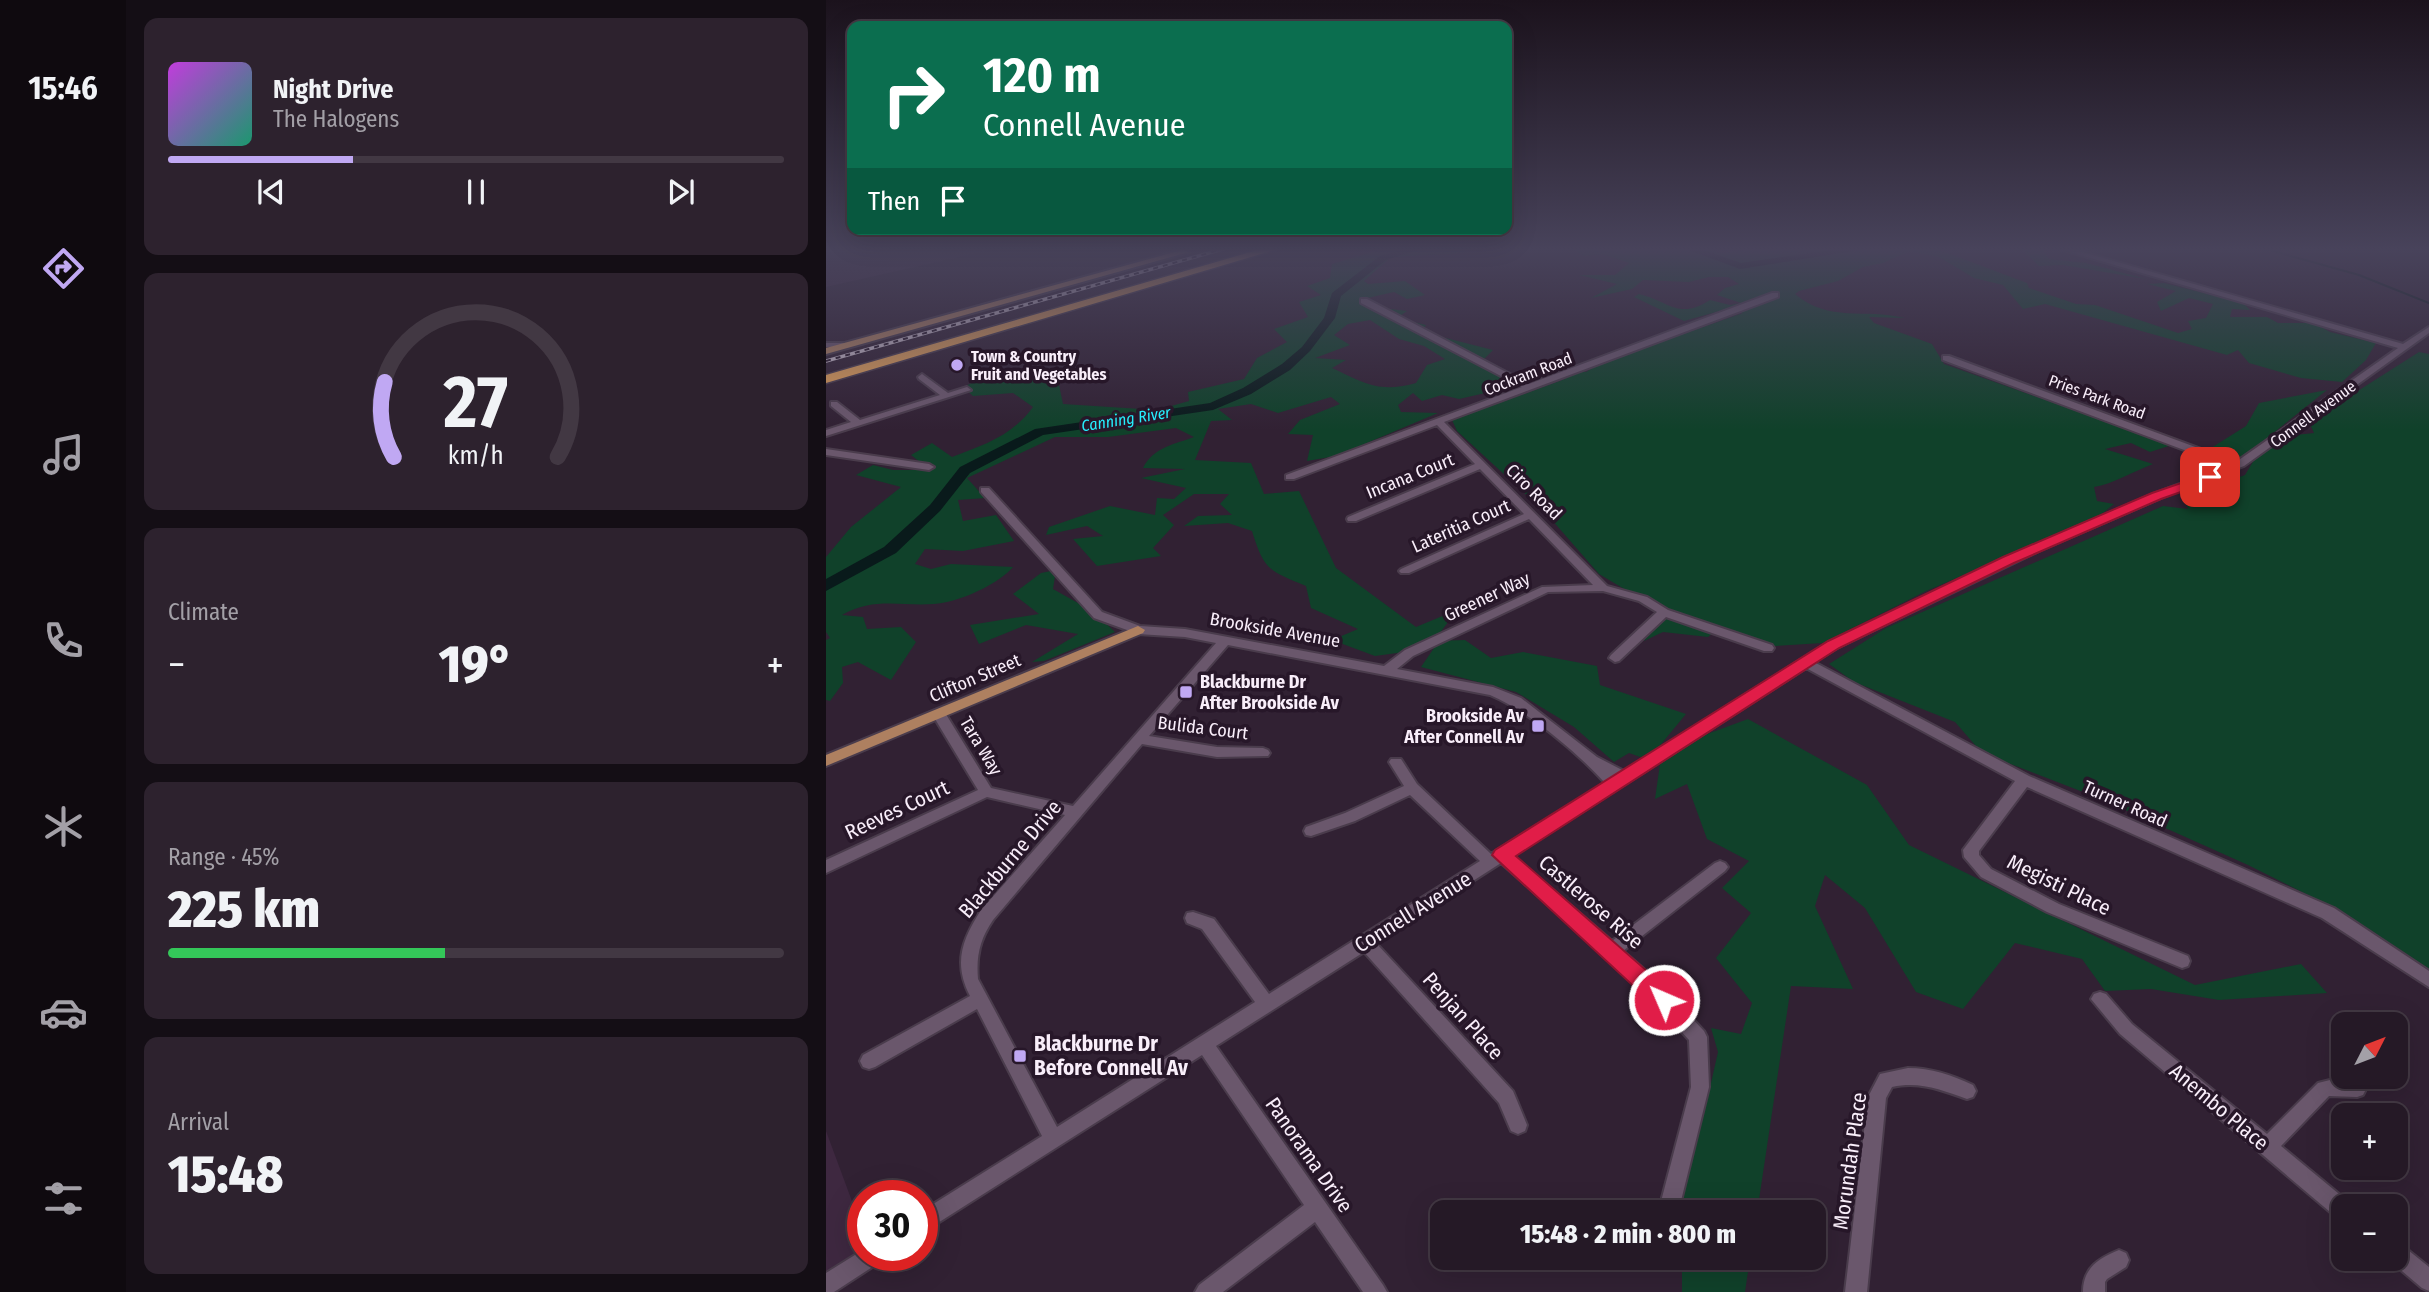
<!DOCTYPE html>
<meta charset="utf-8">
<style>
:root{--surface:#251926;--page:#2d222e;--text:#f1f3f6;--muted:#a3a0a7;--line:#423843;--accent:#c0a8f3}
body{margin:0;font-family:"Fira Sans Condensed",sans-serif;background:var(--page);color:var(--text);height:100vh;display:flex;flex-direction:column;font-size:26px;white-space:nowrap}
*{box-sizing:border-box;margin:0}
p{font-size:23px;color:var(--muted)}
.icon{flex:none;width:38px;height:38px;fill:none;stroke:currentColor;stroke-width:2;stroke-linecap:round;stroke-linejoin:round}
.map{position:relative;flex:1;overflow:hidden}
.sheet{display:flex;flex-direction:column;gap:18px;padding:18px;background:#140e15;width:700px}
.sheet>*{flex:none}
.top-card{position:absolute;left:21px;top:21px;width:665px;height:214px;border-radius:14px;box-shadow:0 7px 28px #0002,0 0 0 2px var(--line);background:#0b6e4f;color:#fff;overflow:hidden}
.needle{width:46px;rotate:48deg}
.controls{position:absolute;left:1505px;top:1012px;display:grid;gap:14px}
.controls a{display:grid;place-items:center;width:77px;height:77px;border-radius:14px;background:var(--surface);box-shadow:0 7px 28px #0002,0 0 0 2px var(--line);font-size:35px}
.speed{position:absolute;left:21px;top:1180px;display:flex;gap:14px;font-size:35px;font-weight:700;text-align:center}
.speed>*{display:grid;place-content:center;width:91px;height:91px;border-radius:50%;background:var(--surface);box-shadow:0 7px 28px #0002,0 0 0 2px var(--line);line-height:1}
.speed .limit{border:10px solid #d22;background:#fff;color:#111}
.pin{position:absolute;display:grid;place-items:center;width:60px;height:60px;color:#fff;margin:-30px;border-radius:14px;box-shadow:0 4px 10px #0006}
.me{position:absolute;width:77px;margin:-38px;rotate:315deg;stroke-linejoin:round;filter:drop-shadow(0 0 5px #0008)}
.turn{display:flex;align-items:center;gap:24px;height:147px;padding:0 21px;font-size:32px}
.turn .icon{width:91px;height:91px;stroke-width:2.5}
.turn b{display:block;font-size:49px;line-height:60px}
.then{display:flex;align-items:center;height:66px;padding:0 21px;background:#0003;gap:14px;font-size:26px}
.big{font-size:52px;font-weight:800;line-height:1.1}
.sheet .tile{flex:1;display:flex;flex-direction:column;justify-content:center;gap:10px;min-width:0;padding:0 24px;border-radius:14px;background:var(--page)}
.sheet .dial{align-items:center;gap:0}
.dial svg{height:182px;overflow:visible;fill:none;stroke:var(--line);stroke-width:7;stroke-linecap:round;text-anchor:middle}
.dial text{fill:var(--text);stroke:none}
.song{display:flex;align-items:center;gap:21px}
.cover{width:84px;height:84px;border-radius:10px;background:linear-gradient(135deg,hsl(290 70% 55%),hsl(160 70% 35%))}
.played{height:7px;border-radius:4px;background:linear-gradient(90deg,var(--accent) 30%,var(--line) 30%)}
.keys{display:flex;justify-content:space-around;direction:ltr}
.heat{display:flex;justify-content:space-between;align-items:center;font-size:38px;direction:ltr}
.charge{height:10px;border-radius:5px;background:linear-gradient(90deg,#34c759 45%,var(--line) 0)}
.trip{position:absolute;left:604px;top:1200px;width:396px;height:70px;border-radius:14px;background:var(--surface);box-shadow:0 7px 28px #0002,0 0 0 2px var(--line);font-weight:800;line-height:70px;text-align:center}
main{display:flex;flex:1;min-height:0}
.tab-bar{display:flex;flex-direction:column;width:126px;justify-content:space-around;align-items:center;background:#0f0a0f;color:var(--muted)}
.tab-bar .icon{width:49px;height:49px}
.tab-bar .on{color:var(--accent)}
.tab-bar b{font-size:32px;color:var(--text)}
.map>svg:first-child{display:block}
.built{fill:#3e2840}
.green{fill:#10412a;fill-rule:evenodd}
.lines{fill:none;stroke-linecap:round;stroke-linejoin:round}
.stream{stroke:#091a1b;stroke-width:2}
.river{fill:#091a1b;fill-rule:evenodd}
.minor-casing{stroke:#4a3c4c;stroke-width:4}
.major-casing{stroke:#4a3c4c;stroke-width:4}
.highway-casing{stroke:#4a3c4c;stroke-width:3}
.minor{fill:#6a576c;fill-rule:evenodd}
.major{fill:#ae8060;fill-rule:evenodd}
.highway{fill:#db9b58;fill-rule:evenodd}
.rail-casing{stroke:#c4b7c5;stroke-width:3.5}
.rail{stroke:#271729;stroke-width:2;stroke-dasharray:5;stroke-linecap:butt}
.route{fill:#e11d48;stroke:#92132f;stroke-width:2}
.poi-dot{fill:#c0a8f3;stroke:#271729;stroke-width:2.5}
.labels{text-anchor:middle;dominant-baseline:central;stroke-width:7;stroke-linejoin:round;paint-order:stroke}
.far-poi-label{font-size:16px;font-weight:bold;fill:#f9eefa;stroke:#271729;text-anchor:start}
.far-street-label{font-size:16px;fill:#f9eefa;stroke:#271729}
.far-water-label{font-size:16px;font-style:italic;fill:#26eefd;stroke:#271729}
.street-label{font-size:18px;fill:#f9eefa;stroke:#271729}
.poi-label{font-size:18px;font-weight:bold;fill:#f9eefa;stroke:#271729;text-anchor:start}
.near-street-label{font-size:21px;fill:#f9eefa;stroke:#271729}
.near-poi-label{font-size:21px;font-weight:bold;fill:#f9eefa;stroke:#271729;text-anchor:start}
</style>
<main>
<nav class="tab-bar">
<b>15:46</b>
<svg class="icon on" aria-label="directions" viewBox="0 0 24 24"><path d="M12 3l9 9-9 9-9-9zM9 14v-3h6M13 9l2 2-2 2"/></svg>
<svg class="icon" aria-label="music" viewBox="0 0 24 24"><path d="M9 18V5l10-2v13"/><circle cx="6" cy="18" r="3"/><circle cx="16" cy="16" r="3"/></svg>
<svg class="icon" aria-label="phone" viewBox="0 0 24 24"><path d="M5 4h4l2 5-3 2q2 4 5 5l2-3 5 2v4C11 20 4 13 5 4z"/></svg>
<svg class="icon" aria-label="climate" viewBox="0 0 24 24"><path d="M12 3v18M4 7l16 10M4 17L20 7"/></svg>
<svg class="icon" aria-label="car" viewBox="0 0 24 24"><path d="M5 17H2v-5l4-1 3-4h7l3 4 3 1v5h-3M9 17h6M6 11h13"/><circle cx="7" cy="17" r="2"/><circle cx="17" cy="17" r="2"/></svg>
<svg class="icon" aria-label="filters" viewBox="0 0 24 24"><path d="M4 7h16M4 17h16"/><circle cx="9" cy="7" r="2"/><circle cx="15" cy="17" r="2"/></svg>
</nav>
<section class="sheet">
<div class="tile">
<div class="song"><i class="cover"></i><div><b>Night Drive</b><p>The Halogens</p></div></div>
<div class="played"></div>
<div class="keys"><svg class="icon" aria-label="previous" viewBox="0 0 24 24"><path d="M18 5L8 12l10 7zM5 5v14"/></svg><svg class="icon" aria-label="pause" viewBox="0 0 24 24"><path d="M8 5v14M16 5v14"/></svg><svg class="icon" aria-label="next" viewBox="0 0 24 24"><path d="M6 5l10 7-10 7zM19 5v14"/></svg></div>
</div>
<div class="tile dial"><svg viewBox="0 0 100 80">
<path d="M14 69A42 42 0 1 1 86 69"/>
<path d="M14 69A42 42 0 0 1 10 36" stroke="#c0a8f3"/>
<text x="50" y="56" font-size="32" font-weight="700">27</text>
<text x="50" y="72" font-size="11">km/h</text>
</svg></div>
<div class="tile"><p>Climate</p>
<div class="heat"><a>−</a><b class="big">19°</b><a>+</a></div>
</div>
<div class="tile"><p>Range · 45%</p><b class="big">225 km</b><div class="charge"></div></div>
<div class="tile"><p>Arrival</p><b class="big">15:48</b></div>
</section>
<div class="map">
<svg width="1603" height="1292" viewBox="0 0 1603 1292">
<rect width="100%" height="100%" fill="#312133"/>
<!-- built -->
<g class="built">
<polygon points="0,249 169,249 0,287"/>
<polygon points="0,1131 37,1231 37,1248 0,1271"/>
</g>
<!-- green -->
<g class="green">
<path d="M557 249H642L635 253 565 257 538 281 542 284 579 281 599 295 581 299 568 292 537 299 548 307 581 311 571 318 600 325 593 335H608L667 350 657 360 690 386 633 399 616 395 596 401 587 393 572 405 575 412 612 413 510 456 481 461 487 435 462 434 474 420 514 404 505 397 452 413 425 404 392 409 406 420 385 421 369 460 425 463 438 494 473 491 510 568 590 627 631 610 608 641 639 640 665 658 697 652 771 666 774 685 860 714 827 754 922 719 1041 785 1083 845 1369 985 1475 964 1501 993 1393 1000 1325 989 1279 991 1256 959 1189 943 1137 1009 1090 992 1039 908 999 875 989 906 1027 989 965 986 931 1213H848L878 1114 892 1052 885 1028 915 1034 926 1003 890 958 925 913 896 888 923 861 881 839 861 784 829 799 834 764 803 753 788 762 748 727 690 692 595 667 608 648 549 656 506 640 532 629 485 608 480 586C443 571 438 570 426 531L402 523 358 526 372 516 406 515 394 504 403 494H368L337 515 348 525 327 548 335 556 271 566 247 539 277 536 261 526 220 535 223 527 284 506 329 515 331 498 348 499 360 488 315 478 359 469 317 468C327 447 350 444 368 437L350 428 282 437H229L141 478 159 498 132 500 137 521 170 515 188 541 137 551 99 549 89 564 105 569 125 564 187 567C173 583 143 597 121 602 84 610 52 594 16 615L37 617 41 629 75 627 90 642 65 680 32 662 16 667 17 683 4 701 0 700V640L4 638 0 632V557L25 527 75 487 30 475 47 465 67 470H104L85 455 106 443 126 457C158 445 186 436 207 407L187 393 147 396 137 387C173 370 195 369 232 380L237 404 331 410 363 401 362 392 418 379 431 358 461 342 448 329 482 317 473 302 495 295 481 286 504 278 506 264ZM544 320 573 339 598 346 619 359 601 365 590 383C553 393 540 384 506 368L520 360 489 358 524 345 508 335 522 324Z"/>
<path d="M747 249H884L894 253 932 249H1111L1201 283 1203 288 1250 304 1269 305 1352 333 1366 329 1362 321 1380 318 1387 304 1363 298 1335 311 1331 302 1350 291 1321 284 1338 283 1417 303 1424 310 1406 309 1404 317H1441L1452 323H1488L1504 332 1550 343 1540 360 1516 382 1475 378 1423 363 1412 350 1401 355 1219 304 1197 309 1177 285 1148 278 1113 257 1084 251 1057 263 1037 267 1012 281 973 291 969 294C1004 323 1037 308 1079 318L1043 317 1048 323 1106 344 1118 364 1346 445 1324 452 1305 443 1279 449 1327 464C1308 471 1287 484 1268 487L1271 501 1288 504 1267 521 1100 591 997 643 949 646 894 627 882 637 837 632 818 641 839 608 800 590 773 574 719 512 631 431 626 420 739 379 748 370 760 372 795 350 846 338 917 313 897 310 858 321 808 297 813 294C844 302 853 320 884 300L904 305 915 303 891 295 899 288 913 284 902 277H883L863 282 817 280 806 289 765 298 791 284 753 275H789L803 263 777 254 758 256Z"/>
<polygon points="1196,249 1216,249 1223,259 1260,263 1320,279 1237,265 1213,266"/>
<polygon points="1593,352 1603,354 1603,969 1520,914 1422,865 1270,797 1156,753 1129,722 1028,682 1003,664 1060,628 1337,506 1362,509 1357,498 1419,475 1428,460 1392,454 1385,448 1420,426 1433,403 1501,390 1441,438 1488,433 1483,422"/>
<polygon points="230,570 227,589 268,612 289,632 218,661 206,662 252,634 200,625 153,644 144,625 213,614 187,594 215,573"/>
<polygon points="834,1258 924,1258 919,1292 856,1292 856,1268 831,1266"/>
</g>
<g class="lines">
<!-- stream -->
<polyline class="stream" points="1440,249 1533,275 1603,303"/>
<!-- river -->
<g class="river">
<polygon points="578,249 595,249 560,260 515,296 509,318 484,351 464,370 425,394 387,410 217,435 144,473 114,511 70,553 0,591 0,579 58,547 104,505 134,467 209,429 384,403 417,388 456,364 476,347 498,318 506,293 554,256"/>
<polygon points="860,249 875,249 915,263 1012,249 1040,249 914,269"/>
</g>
<defs>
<g id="minor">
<path d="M1234 249H1246L1577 344 1603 327V333L1418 466 1335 498 1215 550 1011 648 988 662 1203 776 1508 908 1603 971V987L1496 918 1201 787 1153 851V855L1165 869 1233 904 1362 956 1364 961 1362 966 1356 968 1221 912 1155 877 1138 857 1137 850 1140 846 1189 781 980 668 687 856 786 941 889 863 894 861 899 863 902 867 899 871 797 951 827 977 878 1031 881 1037 883 1087 852 1213H832L865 1087 863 1040 815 987 675 863 550 943 687 1091 701 1125 699 1131 692 1134 685 1131 673 1103 538 952 390 1046 557 1285 561 1292H537L489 1222 397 1292H369L373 1285 478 1205 376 1055 96 1233V1211L216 1136 151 1009 49 1067 43 1069 37 1067 34 1061 37 1055 144 996C127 963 136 940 155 910L239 815 161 797 0 873V860L152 790 106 714 108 711H118L165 788 247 806 390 643 359 637 312 634 268 618 155 492V488H163L276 612 314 626 359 629 558 666 579 650 716 587 767 585 703 519 583 573H575L573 571 575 569 698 514 654 469 530 521H522L521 519 522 517 649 464 611 425 468 479H460V475L696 387 535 303V299H541L703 384 946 293H952V297L618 422 781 586 821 597 842 610 946 645 948 648 946 651H938L840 617 793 661 789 662 783 658 785 655 831 612 813 601 777 591 722 592 587 656 571 669 667 687 695 698 771 757 798 771 1003 642 1197 552 1198 550 1327 494 1401 466 1117 360V356H1123L1410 462 1572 348ZM402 645 664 695C702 711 751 752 779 783L665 854 591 784 575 759H565L563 762 578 786 519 813 480 827 478 831 480 835 485 836 529 821 584 795 654 861 443 994 388 919 367 912 361 913 359 918 361 923 376 929 429 1002 231 1127 152 979C150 956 154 939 167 920L316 744 391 757 442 756 444 753 442 750 437 748 391 747 323 736Z"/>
<polygon points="0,343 23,343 27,345 23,347 0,347"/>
<polygon points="96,374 122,393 141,387 145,390 0,436 0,430 25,422 5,406 5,402 11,402 34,420 114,395 93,379 92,377"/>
<polygon points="0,449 103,464 108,467 103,470 0,455"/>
<polygon points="1274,992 1280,994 1306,1024 1441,1134 1492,1083 1508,1079 1537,1083 1540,1089 1537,1095 1531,1097 1503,1096 1455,1146 1524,1203 1525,1206 1517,1206 1517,1220 1510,1217 1294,1034 1265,999 1268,994"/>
<path d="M1082 1068C1105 1068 1126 1075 1147 1085L1150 1091 1147 1097 1141 1099C1115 1090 1094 1081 1066 1087L1060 1098 1041 1292H1019L1042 1097 1054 1074Z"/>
<polygon points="1570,1243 1577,1246 1603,1267 1603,1291 1596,1288 1563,1260 1562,1258 1570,1258"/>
<polygon points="37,1250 37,1255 57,1255 54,1262 8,1292 0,1292 0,1273"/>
<path d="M1293 1250 1300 1253 1303 1260 1300 1267 1281 1279 1279 1282V1292H1257C1257 1268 1273 1258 1293 1250Z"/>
</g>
<g id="major">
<polygon points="356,250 363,252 0,354 0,348"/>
<polygon points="312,626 319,630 317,633 0,766 0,755"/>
</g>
<polygon id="highway" points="435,249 452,249 0,383 0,375"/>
</defs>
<!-- minor casing -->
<use href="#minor" class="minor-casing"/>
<!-- major casing -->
<use href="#major" class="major-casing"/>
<!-- highway casing -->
<use href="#highway" class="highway-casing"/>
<!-- minor -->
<use href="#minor" class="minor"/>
<!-- major -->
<use href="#major" class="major"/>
<!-- highway -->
<use href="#highway" class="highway"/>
<defs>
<polyline id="rail" points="0,361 397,249"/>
</defs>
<!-- rail casing -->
<use href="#rail" class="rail-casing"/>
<!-- rail -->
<use href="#rail" class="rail"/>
</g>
<!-- sky -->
<linearGradient id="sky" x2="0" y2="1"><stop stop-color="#1b121c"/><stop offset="0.58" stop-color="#48435b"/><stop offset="1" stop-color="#48435b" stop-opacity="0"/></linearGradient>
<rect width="1603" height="430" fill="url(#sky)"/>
<!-- route -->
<polygon class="route" points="1384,473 1391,477 1389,480 1335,499 1188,563 1013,648 690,856 846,993 849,1000 846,1007 838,1010 830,1007 666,855 669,850 1002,641 1177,557 1326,493"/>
<!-- markers -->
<g class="poi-dot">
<circle cx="131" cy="365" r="7"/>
<rect x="353" y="685" width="14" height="14" rx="3.5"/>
<rect x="705" y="719" width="14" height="14" rx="3.5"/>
<rect x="187" y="1049" width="14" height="14" rx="3.5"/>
</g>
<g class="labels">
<!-- far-poi labels -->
<g class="far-poi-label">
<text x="145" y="356">Town &amp; Country<tspan x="145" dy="18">Fruit and Vegetables</tspan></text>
</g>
<!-- far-street labels -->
<g class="far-street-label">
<text transform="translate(702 374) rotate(-21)">Cockram Road</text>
<text transform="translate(1271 397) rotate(20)">Pries Park Road</text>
<text transform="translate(1487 414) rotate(-36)">Connell Avenue</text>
</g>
<!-- far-water labels -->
<g class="far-water-label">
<text transform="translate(300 419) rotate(-9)">Canning River</text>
</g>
<!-- street labels -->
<g class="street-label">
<text transform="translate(584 476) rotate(-22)">Incana Court</text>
<text transform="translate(708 492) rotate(45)">Ciro Road</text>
<text transform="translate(635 526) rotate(-24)">Lateritia Court</text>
<text transform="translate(661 597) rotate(-25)">Greener Way</text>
<text transform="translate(449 630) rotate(10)">Brookside Avenue</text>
<text transform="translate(149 678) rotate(-23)">Clifton Street</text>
<text transform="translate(377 728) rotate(7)">Bulida Court</text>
<text transform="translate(155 746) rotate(59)">Tara Way</text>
<text transform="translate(1299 804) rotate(24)">Turner Road</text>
</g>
<!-- poi labels -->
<g class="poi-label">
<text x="374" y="682">Blackburne Dr<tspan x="374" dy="21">After Brookside Av</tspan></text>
<text x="698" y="716" text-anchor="end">Brookside Av<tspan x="698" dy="21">After Connell Av</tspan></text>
</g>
<!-- near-street labels -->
<g class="near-street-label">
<text transform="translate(71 810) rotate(-25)">Reeves Court</text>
<text transform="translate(184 859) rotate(-50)">Blackburne Drive</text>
<text transform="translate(1233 885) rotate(26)">Megisti Place</text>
<text transform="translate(765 902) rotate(41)">Castlerose Rise</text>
<text transform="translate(587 912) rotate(-32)">Connell Avenue</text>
<text transform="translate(637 1016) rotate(48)">Penjan Place</text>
<text transform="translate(1393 1107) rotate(40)">Anembo Place</text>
<text transform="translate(483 1155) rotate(55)">Panorama Drive</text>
<text transform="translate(1024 1161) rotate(-82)">Morundah Place</text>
</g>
<!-- near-poi labels -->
<g class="near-poi-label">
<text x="208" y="1044">Blackburne Dr<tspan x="208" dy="24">Before Connell Av</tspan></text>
</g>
</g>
</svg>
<div class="controls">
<a><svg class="needle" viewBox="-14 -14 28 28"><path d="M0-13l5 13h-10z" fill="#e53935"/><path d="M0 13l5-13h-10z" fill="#a3a0a7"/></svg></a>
<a>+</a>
<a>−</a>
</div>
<div class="speed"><div class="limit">30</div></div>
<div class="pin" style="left:1384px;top:477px;background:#d93025"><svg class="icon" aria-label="arrive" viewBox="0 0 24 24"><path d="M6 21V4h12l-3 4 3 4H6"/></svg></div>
<svg class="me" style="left:838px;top:1000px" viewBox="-20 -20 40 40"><circle r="17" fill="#e11d48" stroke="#fff" stroke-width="3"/><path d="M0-11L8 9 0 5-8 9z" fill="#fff"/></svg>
<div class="trip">15:48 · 2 min · 800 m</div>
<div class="top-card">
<div class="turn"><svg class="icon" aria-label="right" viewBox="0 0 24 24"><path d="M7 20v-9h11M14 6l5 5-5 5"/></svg><div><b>120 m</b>Connell Avenue</div></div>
<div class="then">Then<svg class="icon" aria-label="arrive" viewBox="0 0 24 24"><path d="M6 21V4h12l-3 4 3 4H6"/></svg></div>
</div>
</div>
</main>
